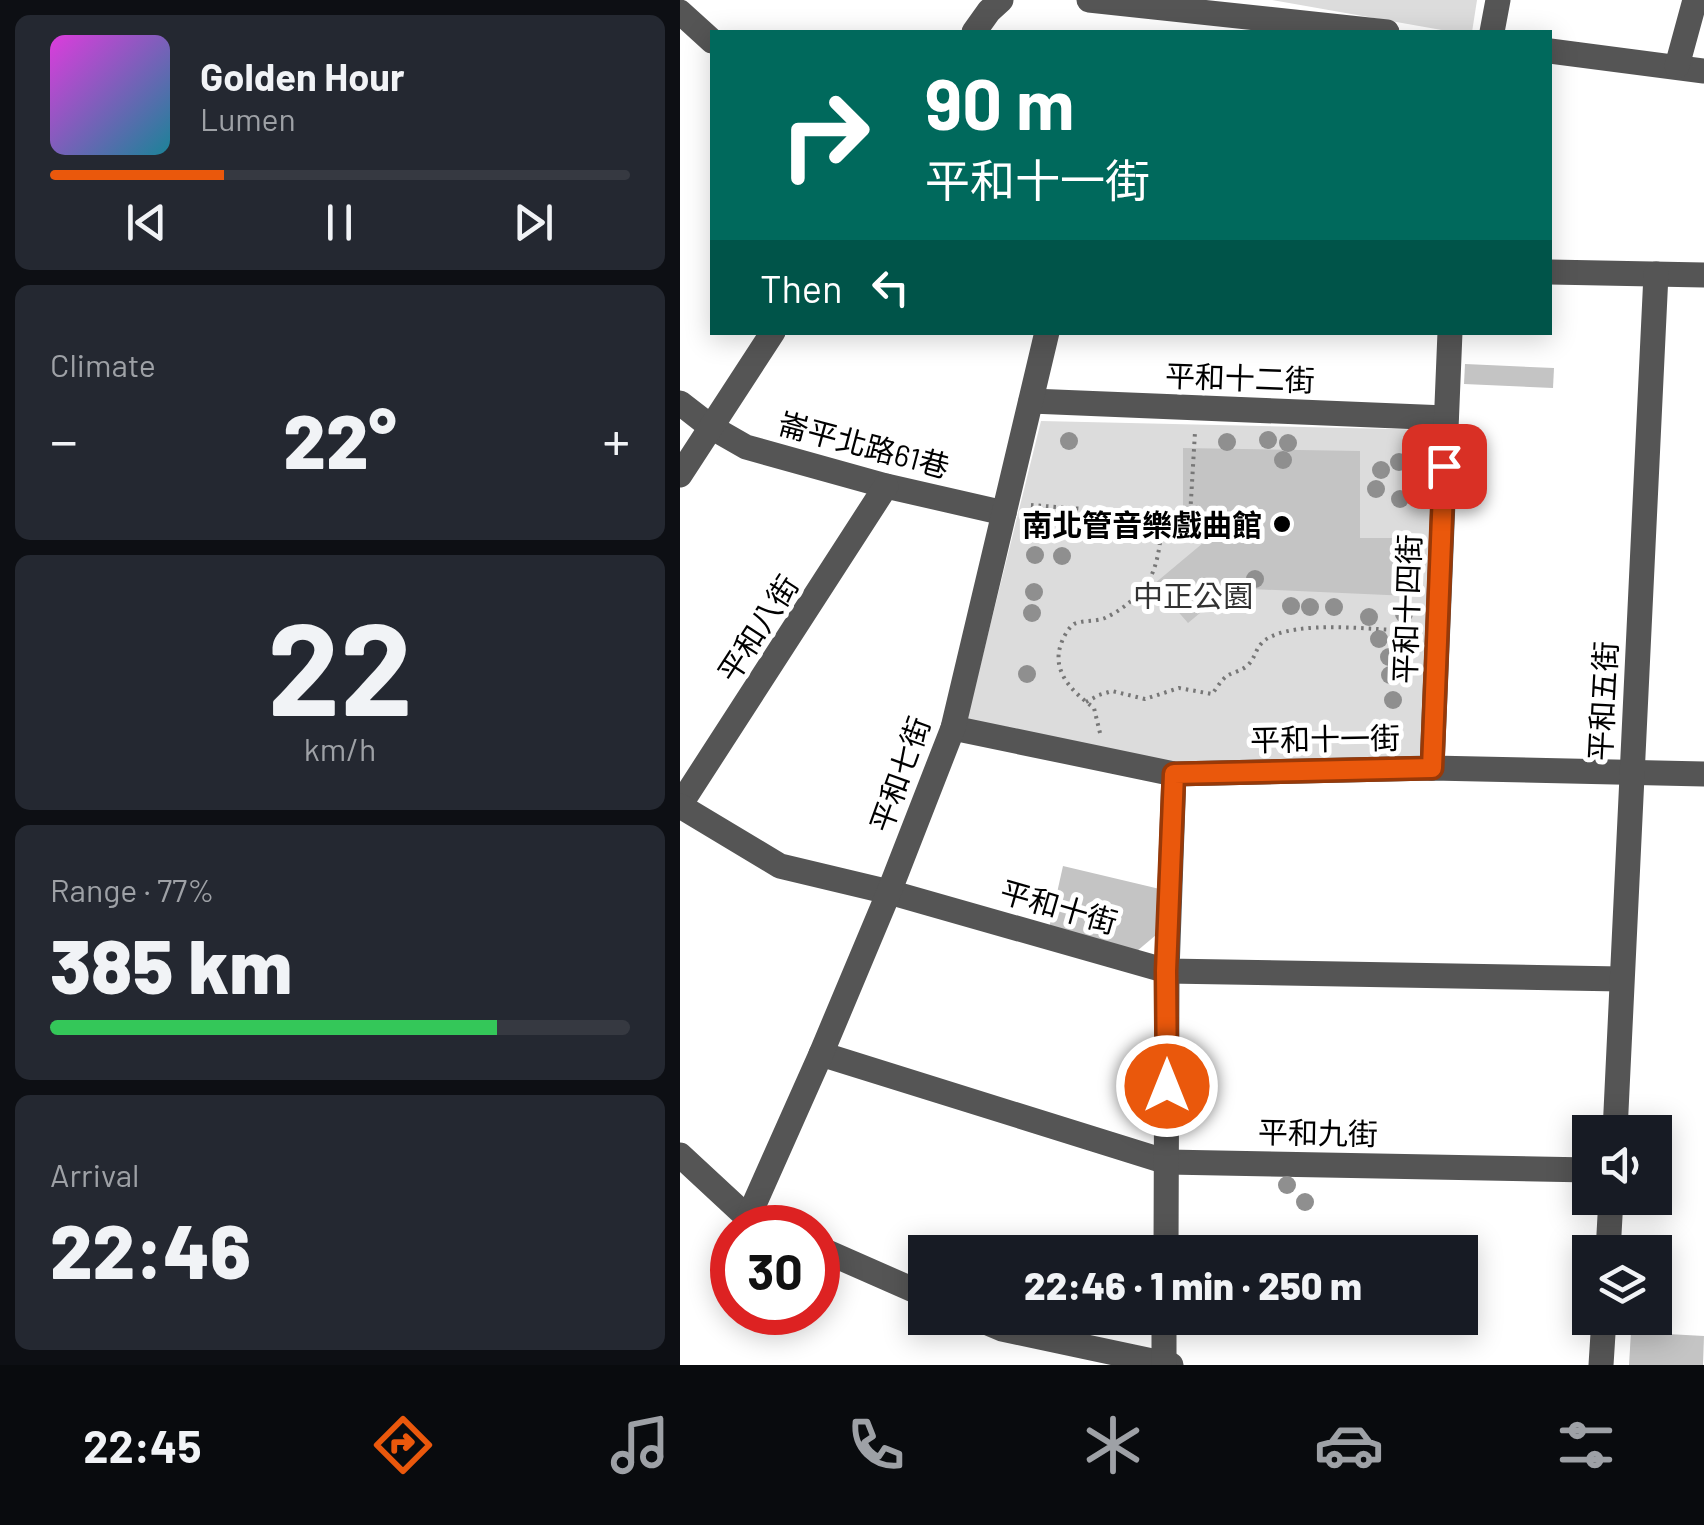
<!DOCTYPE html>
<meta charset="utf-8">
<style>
:root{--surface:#171b24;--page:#242831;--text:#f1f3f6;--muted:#9ea1a6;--line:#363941;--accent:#ea580c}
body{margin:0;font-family:Barlow,"Noto Sans TC",sans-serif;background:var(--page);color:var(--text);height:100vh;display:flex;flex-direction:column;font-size:38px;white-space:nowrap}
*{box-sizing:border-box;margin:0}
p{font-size:32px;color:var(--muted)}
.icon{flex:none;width:55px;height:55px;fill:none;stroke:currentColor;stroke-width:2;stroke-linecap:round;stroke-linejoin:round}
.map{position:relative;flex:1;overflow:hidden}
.drawer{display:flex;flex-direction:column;gap:15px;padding:15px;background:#0d0f14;width:680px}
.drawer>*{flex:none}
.banner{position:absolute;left:30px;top:30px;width:842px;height:305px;border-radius:0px;box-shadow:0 5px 25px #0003;background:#00695c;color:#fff;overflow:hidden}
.controls{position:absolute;left:892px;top:1115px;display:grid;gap:20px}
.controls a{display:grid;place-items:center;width:100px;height:100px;border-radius:0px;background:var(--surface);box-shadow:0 5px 25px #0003;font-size:50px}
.speed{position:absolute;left:30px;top:1205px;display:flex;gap:20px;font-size:50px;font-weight:700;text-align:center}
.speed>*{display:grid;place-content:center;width:130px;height:130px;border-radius:50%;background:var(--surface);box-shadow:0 5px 25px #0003;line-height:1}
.speed .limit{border:15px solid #d22;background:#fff;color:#111}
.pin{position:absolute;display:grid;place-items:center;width:85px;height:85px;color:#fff;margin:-42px;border-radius:20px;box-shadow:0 5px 15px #0006}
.me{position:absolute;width:110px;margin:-55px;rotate:0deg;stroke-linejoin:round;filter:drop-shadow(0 0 8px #0008)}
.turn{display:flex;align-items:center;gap:35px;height:210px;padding:0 50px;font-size:45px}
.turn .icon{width:130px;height:130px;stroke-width:2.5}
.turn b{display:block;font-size:70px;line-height:85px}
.then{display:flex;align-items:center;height:95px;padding:0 50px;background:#0003;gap:20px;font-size:38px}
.big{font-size:75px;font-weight:800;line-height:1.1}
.drawer .widget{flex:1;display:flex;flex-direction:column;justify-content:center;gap:15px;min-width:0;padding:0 35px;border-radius:15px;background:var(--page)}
.drawer .dial{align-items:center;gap:0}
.dial b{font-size:130px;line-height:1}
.song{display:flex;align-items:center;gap:30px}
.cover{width:120px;height:120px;border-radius:15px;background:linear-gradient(135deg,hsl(300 70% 55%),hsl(190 70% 35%))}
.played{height:10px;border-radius:5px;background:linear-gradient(90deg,var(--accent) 30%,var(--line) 30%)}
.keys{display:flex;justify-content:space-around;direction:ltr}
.heat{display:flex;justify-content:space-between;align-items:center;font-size:55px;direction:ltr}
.charge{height:15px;border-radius:8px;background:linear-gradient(90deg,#34c759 77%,var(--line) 0)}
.trip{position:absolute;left:228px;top:1235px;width:570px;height:100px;border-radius:0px;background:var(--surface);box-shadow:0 5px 25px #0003;font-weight:800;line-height:100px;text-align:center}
.menu{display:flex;height:160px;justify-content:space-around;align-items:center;background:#090b0e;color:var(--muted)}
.menu .icon{width:70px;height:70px}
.menu .active{color:var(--accent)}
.menu b{font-size:45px;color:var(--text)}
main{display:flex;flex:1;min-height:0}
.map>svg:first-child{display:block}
.green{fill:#dcdcdc}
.building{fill:#c4c4c4}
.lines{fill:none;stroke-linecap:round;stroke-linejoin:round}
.path{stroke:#777;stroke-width:4;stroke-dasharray:2.5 5;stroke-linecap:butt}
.minor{stroke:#555;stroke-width:25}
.tree{fill:#8f8f8f}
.route-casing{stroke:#983908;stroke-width:25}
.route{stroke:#ea580c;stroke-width:18}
.poi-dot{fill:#000;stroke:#fff;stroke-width:4}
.labels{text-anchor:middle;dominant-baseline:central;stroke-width:10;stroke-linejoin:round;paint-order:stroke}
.street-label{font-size:30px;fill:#000;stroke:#fff}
.poi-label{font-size:30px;font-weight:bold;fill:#000;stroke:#fff;text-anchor:end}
.park-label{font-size:30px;fill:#333;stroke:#fff}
</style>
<main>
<section class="drawer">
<div class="widget">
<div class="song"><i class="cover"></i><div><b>Golden Hour</b><p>Lumen</p></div></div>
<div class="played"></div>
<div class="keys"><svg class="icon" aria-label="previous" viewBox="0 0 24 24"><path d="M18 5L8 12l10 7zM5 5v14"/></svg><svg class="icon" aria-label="pause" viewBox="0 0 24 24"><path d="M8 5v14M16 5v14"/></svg><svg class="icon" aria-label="next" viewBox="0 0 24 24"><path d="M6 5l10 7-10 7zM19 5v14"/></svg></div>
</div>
<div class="widget"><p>Climate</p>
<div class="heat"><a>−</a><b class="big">22°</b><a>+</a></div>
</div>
<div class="widget dial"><b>22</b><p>km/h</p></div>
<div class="widget"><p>Range · 77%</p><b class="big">385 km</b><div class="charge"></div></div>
<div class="widget"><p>Arrival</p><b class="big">22:46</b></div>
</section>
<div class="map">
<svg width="1024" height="1365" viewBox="0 0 1024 1365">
<rect width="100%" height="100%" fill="#fff"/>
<!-- green -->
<g class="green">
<polygon points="592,0 797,0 792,32 773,32"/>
<polygon points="361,421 757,430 746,763 495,765 287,719"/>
</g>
<!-- building -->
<g class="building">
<polygon points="785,364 874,368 873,388 784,384"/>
<polygon points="503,448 680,451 680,538 729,538 729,596 550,588 508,623 474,584 523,543 524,510 503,509"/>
<polygon points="383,866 484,890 476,935 457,951 368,933"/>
<polygon points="951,1332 1024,1336 1023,1365 949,1365"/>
</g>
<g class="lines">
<!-- path -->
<g class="path">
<polyline points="351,505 510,517 515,432"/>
<path d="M406 702 419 695 432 691 465 699 499 688 532 694C537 688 541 680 547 676 553 672 562 671 568 665 576 657 575 648 585 640 616 619 694 630 732 631"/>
<path d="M420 733 414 708C393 692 371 672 381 644 383 638 388 628 394 624 402 620 415 622 425 618 438 612 453 601 462 590 479 571 481 539 482 515"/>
</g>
<!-- minor -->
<g class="minor">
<polyline points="409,0 707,32"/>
<polyline points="0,12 32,41"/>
<polyline points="294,32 309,11 321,0"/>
<polyline points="812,32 818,0"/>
<polyline points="870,51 1024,71"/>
<polyline points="997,66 1015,0"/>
<polyline points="870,272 1024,275"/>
<polyline points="351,401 766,418"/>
<polyline points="0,403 31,427 66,447 206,486 324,513"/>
<polyline points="0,475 93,332"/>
<polyline points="273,728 494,774 752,768 1024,774"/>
<polyline points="752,768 770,332"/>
<polyline points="0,805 206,486"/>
<polyline points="0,806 100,866 209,892 487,971 941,979"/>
<polyline points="141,1054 487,1162 910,1170"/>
<polyline points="935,1132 976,274"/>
<polyline points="0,1155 68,1218 90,1228"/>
<polyline points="68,1218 141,1054 209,892 273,728 367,332"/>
<polyline points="138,1248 245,1295"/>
<polyline points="486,1252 487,971 494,774"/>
<polyline points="928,1252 931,1198"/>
<polyline points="296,1318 322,1329 491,1365"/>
<polyline points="484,1365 484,1318"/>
<polyline points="921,1365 924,1318"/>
</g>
</g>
<!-- trees -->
<g class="tree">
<circle cx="588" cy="440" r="9"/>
<circle cx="389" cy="441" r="9"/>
<circle cx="547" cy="442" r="9"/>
<circle cx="608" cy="443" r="9"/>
<circle cx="603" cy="460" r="9"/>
<circle cx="719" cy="462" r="9"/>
<circle cx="701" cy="470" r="9"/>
<circle cx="696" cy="489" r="9"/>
<circle cx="720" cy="499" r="9"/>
<circle cx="355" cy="555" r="9"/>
<circle cx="382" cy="556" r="9"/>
<circle cx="575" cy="579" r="9"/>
<circle cx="354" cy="592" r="9"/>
<circle cx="559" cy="596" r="9"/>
<circle cx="611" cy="606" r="9"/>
<circle cx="630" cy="607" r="9"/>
<circle cx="654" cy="607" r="9"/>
<circle cx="352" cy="613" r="9"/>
<circle cx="724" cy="614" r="9"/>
<circle cx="689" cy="617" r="9"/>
<circle cx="699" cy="639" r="9"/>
<circle cx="709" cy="657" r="9"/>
<circle cx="347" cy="674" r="9"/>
<circle cx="710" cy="675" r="9"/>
<circle cx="713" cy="700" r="9"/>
<circle cx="607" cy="1185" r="9"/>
<circle cx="625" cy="1202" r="9"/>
</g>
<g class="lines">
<defs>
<polyline id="route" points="487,1086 486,971 494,774 752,768 764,466"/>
</defs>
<!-- route casing -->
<use href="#route" class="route-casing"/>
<!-- route -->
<use href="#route" class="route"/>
</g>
<!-- markers -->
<circle class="poi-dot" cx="602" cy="524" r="10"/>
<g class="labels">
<!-- street labels -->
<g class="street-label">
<text transform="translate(560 377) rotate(2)">平和十二街</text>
<text transform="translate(184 444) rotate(15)">崙平北路61巷</text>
<text transform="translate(726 609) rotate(-88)">平和十四街</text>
<text transform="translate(77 628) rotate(-57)">平和八街</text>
<text transform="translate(922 701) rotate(-87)">平和五街</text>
<text transform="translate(645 738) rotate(-1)">平和十一街</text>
<text transform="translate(219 774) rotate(-70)">平和七街</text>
<text transform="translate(379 906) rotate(16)">平和十街</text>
<text transform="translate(638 1132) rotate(1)">平和九街</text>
</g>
<!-- poi labels -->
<g class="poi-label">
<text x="582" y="524">南北管音樂戲曲館</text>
</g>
<!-- park labels -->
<g class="park-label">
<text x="513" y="595">中正公園</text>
</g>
</g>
</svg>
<div class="controls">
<a><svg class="icon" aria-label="sound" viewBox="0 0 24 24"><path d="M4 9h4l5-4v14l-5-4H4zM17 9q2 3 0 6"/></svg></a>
<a><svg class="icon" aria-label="layers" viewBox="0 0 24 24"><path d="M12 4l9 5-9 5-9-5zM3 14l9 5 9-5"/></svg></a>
</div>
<div class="speed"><div class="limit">30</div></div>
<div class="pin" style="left:764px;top:466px;background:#d93025"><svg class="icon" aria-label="arrive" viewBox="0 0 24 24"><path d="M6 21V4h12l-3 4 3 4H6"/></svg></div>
<svg class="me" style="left:487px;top:1086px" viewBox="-20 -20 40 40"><circle r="17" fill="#ea580c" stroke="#fff" stroke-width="3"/><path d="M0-11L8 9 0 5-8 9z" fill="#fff"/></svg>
<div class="trip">22:46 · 1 min · 250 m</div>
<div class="banner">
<div class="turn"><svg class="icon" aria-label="right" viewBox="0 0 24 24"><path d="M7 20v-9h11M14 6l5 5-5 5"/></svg><div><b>90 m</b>平和十一街</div></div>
<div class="then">Then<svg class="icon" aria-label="left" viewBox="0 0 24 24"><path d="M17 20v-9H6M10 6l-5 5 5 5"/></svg></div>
</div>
</div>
</main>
<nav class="menu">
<b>22:45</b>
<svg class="icon active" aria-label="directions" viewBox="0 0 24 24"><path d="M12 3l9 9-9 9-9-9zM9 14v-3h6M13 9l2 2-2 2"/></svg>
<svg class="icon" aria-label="music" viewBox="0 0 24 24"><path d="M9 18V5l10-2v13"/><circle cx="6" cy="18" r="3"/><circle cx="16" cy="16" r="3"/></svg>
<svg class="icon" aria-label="phone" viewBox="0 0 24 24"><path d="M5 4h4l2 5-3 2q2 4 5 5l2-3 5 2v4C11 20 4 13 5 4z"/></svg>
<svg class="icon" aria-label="climate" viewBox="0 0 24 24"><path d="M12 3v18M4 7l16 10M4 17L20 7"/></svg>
<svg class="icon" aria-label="car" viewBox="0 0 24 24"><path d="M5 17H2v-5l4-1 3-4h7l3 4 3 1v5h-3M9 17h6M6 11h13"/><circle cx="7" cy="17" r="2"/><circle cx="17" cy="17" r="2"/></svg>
<svg class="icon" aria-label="filters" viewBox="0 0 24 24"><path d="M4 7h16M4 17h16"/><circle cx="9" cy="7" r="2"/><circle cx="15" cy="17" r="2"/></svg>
</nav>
